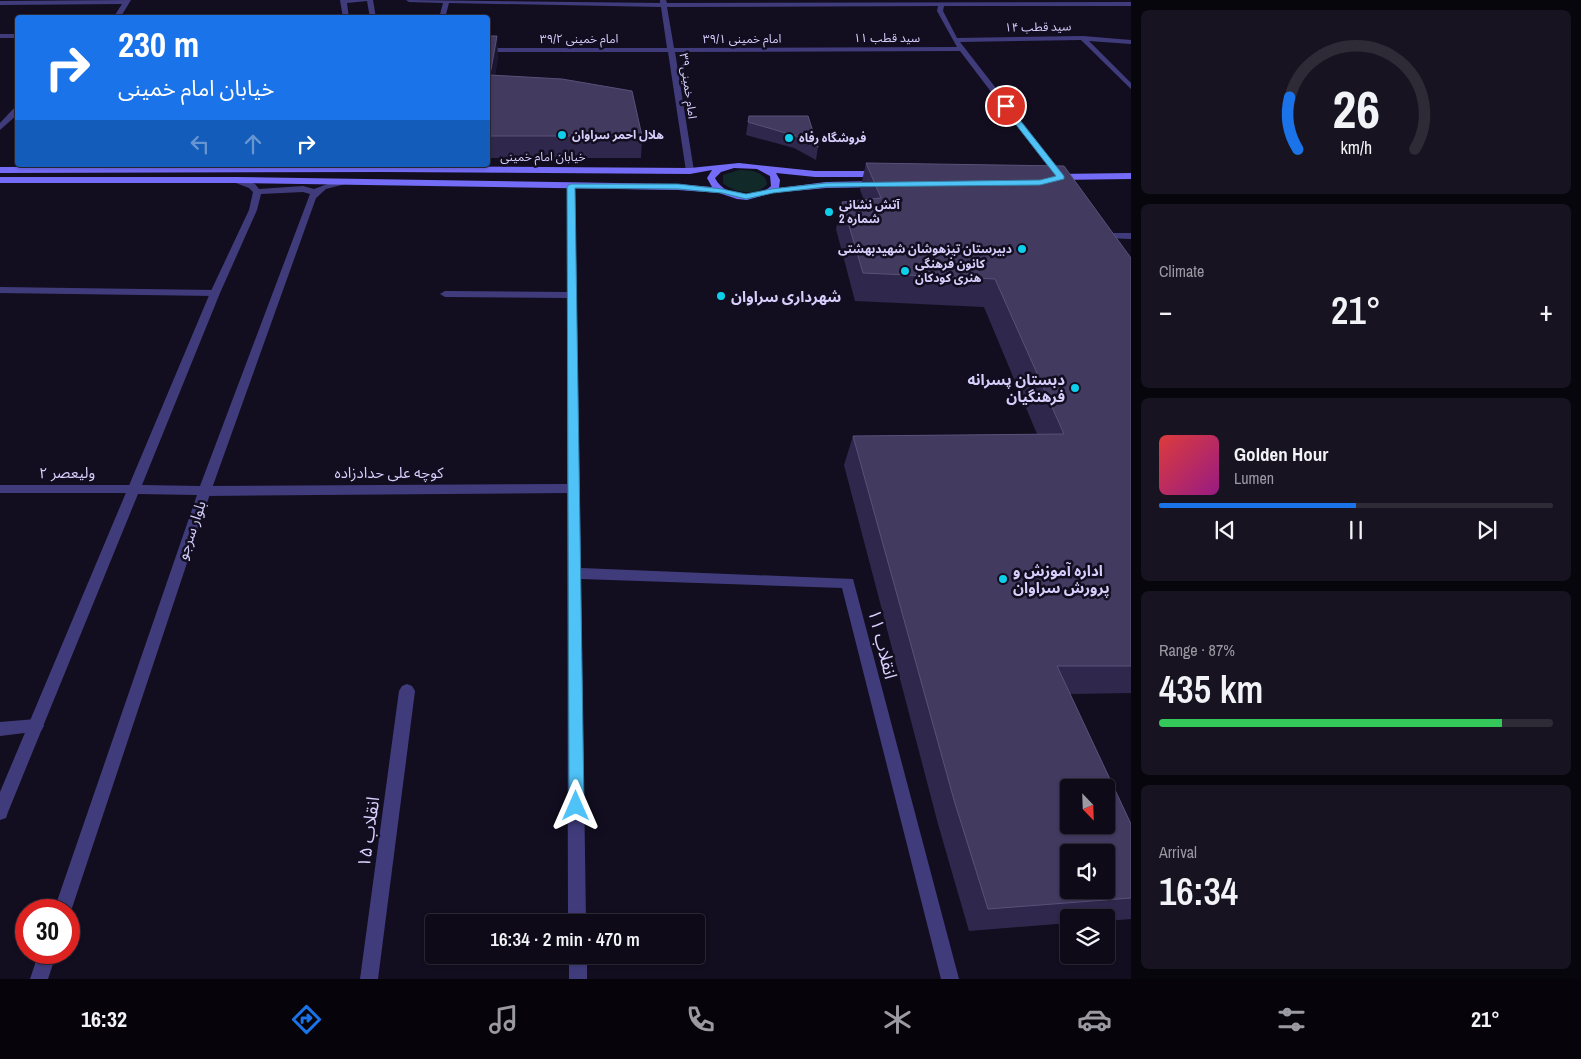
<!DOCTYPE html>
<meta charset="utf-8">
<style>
:root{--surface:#0e0a18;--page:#171321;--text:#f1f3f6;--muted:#9b9aa2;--line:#2e2b37;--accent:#1a73e8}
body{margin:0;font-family:"Archivo Narrow","Noto Sans Arabic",sans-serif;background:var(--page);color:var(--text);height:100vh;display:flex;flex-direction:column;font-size:19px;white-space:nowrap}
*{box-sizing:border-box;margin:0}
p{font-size:16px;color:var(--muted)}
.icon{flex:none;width:28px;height:28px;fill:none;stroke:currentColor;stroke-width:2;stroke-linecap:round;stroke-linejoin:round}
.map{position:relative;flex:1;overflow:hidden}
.sheet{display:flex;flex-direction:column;gap:10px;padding:10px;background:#08060d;width:450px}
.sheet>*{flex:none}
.hud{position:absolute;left:15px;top:15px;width:475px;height:152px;border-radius:5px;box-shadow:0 1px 4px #0004,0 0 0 1px var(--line);background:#1a73e8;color:#fff;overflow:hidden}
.needle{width:32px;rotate:157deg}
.buttons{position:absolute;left:1060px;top:779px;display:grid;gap:10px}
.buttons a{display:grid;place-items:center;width:55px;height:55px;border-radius:5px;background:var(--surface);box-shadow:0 1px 4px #0004,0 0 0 1px var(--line);font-size:25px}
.speed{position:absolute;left:15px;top:899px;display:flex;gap:10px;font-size:25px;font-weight:700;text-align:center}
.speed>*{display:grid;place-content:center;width:65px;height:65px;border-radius:50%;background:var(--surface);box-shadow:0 1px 4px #0004,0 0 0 1px var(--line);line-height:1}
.speed .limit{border:8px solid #d22;background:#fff;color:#111}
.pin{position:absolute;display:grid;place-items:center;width:42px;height:42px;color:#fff;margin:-21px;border:2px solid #fff;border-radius:50%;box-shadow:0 1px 5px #0007}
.me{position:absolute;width:55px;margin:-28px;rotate:0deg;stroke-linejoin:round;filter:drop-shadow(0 0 4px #0008)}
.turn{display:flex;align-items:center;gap:18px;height:105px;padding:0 20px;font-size:22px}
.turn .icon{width:65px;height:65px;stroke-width:2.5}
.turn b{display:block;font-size:35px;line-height:42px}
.lanes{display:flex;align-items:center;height:48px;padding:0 20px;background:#0003;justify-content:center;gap:25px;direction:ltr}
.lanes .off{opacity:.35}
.big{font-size:38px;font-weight:600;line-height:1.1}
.sheet .card{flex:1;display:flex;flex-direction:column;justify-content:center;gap:8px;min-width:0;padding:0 18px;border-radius:8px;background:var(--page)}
.sheet .dial{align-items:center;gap:0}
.dial svg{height:130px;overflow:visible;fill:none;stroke:var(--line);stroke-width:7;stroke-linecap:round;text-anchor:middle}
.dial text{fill:var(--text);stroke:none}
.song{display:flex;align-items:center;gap:15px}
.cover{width:60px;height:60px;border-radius:8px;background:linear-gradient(135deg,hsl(0 70% 55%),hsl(310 70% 35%))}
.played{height:5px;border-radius:2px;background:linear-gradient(90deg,var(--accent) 50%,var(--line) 50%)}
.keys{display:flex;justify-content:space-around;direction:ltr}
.heat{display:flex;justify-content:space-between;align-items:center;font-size:28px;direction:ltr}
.charge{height:8px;border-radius:4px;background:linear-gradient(90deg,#34c759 87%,var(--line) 0)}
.trip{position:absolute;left:425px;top:914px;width:280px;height:50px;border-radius:5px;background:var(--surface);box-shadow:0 1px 4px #0004,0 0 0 1px var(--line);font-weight:600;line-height:50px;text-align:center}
.dock{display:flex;height:80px;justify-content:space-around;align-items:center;background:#06040a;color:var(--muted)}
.dock .icon{width:35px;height:35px}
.dock .on{color:var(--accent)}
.dock b{font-size:22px;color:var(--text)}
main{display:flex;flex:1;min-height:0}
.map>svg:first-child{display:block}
.green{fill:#112929}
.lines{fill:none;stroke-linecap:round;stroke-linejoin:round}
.minor{fill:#403c7c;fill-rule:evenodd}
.tertiary{fill:#403c7c;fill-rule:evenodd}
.secondary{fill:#746cf6;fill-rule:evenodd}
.wall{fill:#30284c}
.shaded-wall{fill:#1d1633}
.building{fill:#423a5f;stroke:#595178;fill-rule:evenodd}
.route{fill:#4fc3f7;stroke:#337fa1}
.poi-dot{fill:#0eceea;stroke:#120e20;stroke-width:2}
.labels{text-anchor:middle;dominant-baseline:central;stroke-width:5;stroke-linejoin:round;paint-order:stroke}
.far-street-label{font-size:12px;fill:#d6cffc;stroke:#120e20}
.far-poi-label{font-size:12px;font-weight:bold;fill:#d6cffc;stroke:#120e20;text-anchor:start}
.poi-label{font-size:15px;font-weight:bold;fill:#d6cffc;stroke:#120e20;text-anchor:start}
.street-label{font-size:15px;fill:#d6cffc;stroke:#120e20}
.near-street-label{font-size:18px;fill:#d6cffc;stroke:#120e20}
</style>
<main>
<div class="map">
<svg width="1131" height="979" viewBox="0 0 1131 979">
<rect width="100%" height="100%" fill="#120e20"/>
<!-- green -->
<path class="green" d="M739 170C750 170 765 171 767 184 758 197 733 193 723 183V175Z"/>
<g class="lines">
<!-- minor -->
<g class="minor">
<polygon points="131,0 120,18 113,18 122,4 0,5 0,1"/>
<path d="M406 0 660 3V0H666L667 3 1131 2V6H944L943 11 957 38 1083 36 1131 40V44L1089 41 1131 83V89L1081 40 960 42 1065 177 1066 179 1062 182 1059 181 960 51 675 52 694 171 690 174 686 171 668 52H488V48H667L661 7 449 3 445 18H439L443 3 409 2ZM938 6 937 11 957 47 674 48 667 7Z"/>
<rect x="0" y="34" width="18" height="4"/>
<polygon points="15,107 18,107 18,114 0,130 0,123"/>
<polygon points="571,183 575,186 581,568 853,579 959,979 941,979 842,588 581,579 586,922 568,922 567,493 205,496 201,494 199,491 201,488 205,486 567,484 567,298 445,297 440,294 445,291 567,292 567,186"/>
<polygon points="1108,233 1131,233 1131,239 1105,238 1105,234"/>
<polygon points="0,287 215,290 220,293 215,296 0,293"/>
<polygon points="0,485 133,485 137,486 139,489 137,492 133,493 0,493"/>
<polygon points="407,684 412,686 415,691 378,979 360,979 399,691 402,686"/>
<polygon points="36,719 41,721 44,726 41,731 0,736 0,722"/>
<rect x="569" y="955" width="18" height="24"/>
</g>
<!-- tertiary -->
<g class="tertiary">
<polygon points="340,0 373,0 376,18 370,18 367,1 347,3 349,18 343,18"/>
<path d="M236 177 255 184 259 189 303 186 314 189 333 182 349 179 353 182 326 189 316 198 211 491 69 917V910H54L197 495 138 494 8 812 6 818 0 820V792L210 293 249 210 253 192 249 188 233 182V178ZM303 192 310 194 200 486 142 485 220 293 257 210 261 194Z"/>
<polygon points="39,952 57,952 48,979 30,979"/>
</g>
<!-- secondary -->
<g class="secondary">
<path d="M739 163 815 171H879L883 174 879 177H815L776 173 780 180 779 188 826 182 877 181 881 184 877 187 826 188 772 193 747 200 737 199 719 193 678 190 236 183H0V177H236L678 184 712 187 707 178 712 170 690 174 385 172 0 173V167L385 166 690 168ZM734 168 757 169 770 176 771 186C756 200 724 197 715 178L721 172Z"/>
<polygon points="1131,173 1131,179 1056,180 1052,177 1056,174"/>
</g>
</g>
<!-- wall -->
<g class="wall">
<polygon points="488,36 498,56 495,75 642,136 641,158 488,158"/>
<polygon points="749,116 808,116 818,147 816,160 794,148 746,135"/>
<polygon points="866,163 1131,258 1131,693 1070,694 1131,824 1131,919 1106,921 1106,918 1069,918 1069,923 969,931 938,824 844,465 853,436 1037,434 984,307 855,301 836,229 842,202 864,200 860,190"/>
</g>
<!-- shaded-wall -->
<polygon class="shaded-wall" points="497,36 498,56 492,96 490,75"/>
<!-- building -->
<g class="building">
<polygon points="488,36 497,36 490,75 562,79 632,91 642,136 488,136"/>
<polygon points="749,116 808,116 818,147 796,136 748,122"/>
<path d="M866 163 1064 166 1131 258V666H1057L1131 824V898L988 909 954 800 853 436 1064 434 995 279 863 273 842 202 881 198ZM1069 788H1106V825H1069ZM1069 852H1106V890H1069Z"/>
</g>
<!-- route -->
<polygon class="route" points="1003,105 1008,105 1064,176 1064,179 1040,185 826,187 773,193 746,199 722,193 678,189 575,188 584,806 582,811 576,813 571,811 569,806 567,186 571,184 678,184 722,189 746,194 771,189 826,183 1040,180 1056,176 1003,108"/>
<!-- markers -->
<g class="poi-dot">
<circle cx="562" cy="135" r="5"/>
<circle cx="789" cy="138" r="5"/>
<circle cx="829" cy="212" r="5"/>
<circle cx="1022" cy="249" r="5"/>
<circle cx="905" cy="271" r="5"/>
<circle cx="721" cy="296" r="5"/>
<circle cx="1075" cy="388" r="5"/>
<circle cx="1003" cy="579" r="5"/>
</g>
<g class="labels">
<!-- far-street labels -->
<g class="far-street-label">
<text transform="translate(1038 27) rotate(-1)">سید قطب ۱۴</text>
<text x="887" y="38">سید قطب ۱۱</text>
<text x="579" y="39">امام خمینی ۳۹/۲</text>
<text x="742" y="39">امام خمینی ۳۹/۱</text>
<text transform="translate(688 86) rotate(82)">امام خمینی۳۹</text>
<text x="543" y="157">خیابان امام خمینی</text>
</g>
<!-- far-poi labels -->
<g class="far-poi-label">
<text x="572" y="135">هلال احمر سراوان</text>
<text x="799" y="138">فروشگاه رفاه</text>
<text x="839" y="205">آتش نشانی<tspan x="839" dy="14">شماره 2</tspan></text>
<text x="1012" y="249" text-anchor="end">دبیرستان تیزهوشان شهیدبهشتی</text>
<text x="915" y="264">کانون فرهنگی<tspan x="915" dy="14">هنری کودکان</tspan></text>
</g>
<!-- poi labels -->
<g class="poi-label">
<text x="731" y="296">شهرداری سراوان</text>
<text x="1065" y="379" text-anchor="end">دبستان پسرانه<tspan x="1065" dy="17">فرهنگیان</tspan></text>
<text x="1013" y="570">اداره آموزش و<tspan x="1013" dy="17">پرورش سراوان</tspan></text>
</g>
<!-- street labels -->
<g class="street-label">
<text x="67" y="472">ولیعصر ۲</text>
<text x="389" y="472">کوچه علی حدادزاده</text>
<text transform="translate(191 530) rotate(-71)">بلوار سرجو</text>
</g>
<!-- near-street labels -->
<g class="near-street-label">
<text transform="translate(883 644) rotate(76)">انقلاب ۱۱</text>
<text transform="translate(368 832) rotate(-82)">انقلاب ۱۵</text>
</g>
</g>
</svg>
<div class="buttons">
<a><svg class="needle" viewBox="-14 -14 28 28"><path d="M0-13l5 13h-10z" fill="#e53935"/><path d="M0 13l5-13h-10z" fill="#9b9aa2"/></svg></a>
<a><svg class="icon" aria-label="sound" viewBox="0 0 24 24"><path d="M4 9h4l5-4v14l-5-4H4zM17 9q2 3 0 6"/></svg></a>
<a><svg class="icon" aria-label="layers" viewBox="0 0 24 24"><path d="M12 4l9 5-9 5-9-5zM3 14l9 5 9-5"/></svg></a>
</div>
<div class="speed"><div class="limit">30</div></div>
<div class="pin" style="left:1006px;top:106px;background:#d93025"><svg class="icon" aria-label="arrive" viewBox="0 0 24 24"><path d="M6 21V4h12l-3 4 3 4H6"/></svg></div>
<svg class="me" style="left:576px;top:806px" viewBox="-20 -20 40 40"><path d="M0-17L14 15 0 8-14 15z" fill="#4fc3f7" stroke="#fff" stroke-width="4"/></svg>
<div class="trip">16:34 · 2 min · 470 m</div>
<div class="hud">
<div class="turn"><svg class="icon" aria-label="right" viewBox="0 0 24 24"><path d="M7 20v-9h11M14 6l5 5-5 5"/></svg><div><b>230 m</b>خیابان امام خمینی</div></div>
<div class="lanes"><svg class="icon off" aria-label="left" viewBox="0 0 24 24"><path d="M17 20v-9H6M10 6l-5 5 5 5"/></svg><svg class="icon off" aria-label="ahead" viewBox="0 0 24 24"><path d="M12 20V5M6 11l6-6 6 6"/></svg><svg class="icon" aria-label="right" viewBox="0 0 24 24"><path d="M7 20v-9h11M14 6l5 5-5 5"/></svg></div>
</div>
</div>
<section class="sheet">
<div class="card dial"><svg viewBox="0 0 100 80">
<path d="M14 69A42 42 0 1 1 86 69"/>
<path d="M14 69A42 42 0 0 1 9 37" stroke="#1a73e8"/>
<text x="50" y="56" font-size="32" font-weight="700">26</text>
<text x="50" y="72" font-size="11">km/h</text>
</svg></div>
<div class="card"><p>Climate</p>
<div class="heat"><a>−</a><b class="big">21°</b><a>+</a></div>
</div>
<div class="card">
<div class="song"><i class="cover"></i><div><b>Golden Hour</b><p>Lumen</p></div></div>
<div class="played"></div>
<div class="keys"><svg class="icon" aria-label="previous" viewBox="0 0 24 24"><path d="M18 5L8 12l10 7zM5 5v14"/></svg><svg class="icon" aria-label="pause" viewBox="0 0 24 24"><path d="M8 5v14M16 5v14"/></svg><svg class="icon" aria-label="next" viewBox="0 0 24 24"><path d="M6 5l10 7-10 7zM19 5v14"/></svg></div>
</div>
<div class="card"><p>Range · 87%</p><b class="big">435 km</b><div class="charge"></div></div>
<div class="card"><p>Arrival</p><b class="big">16:34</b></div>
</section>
</main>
<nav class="dock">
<b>16:32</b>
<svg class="icon on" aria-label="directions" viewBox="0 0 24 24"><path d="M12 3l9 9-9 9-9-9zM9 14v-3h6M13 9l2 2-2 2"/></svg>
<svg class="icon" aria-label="music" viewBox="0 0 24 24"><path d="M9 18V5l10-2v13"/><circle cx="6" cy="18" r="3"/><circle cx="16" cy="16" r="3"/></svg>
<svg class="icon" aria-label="phone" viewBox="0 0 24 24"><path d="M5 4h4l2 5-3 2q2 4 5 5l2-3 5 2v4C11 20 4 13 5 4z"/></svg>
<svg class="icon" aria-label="climate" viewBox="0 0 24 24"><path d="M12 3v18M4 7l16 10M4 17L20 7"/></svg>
<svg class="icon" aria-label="car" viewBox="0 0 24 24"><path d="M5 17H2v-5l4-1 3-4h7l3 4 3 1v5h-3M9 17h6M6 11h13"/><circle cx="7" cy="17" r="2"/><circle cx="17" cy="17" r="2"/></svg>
<svg class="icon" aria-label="filters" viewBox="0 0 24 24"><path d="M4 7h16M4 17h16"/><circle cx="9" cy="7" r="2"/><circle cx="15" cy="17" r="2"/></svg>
<b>21°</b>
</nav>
